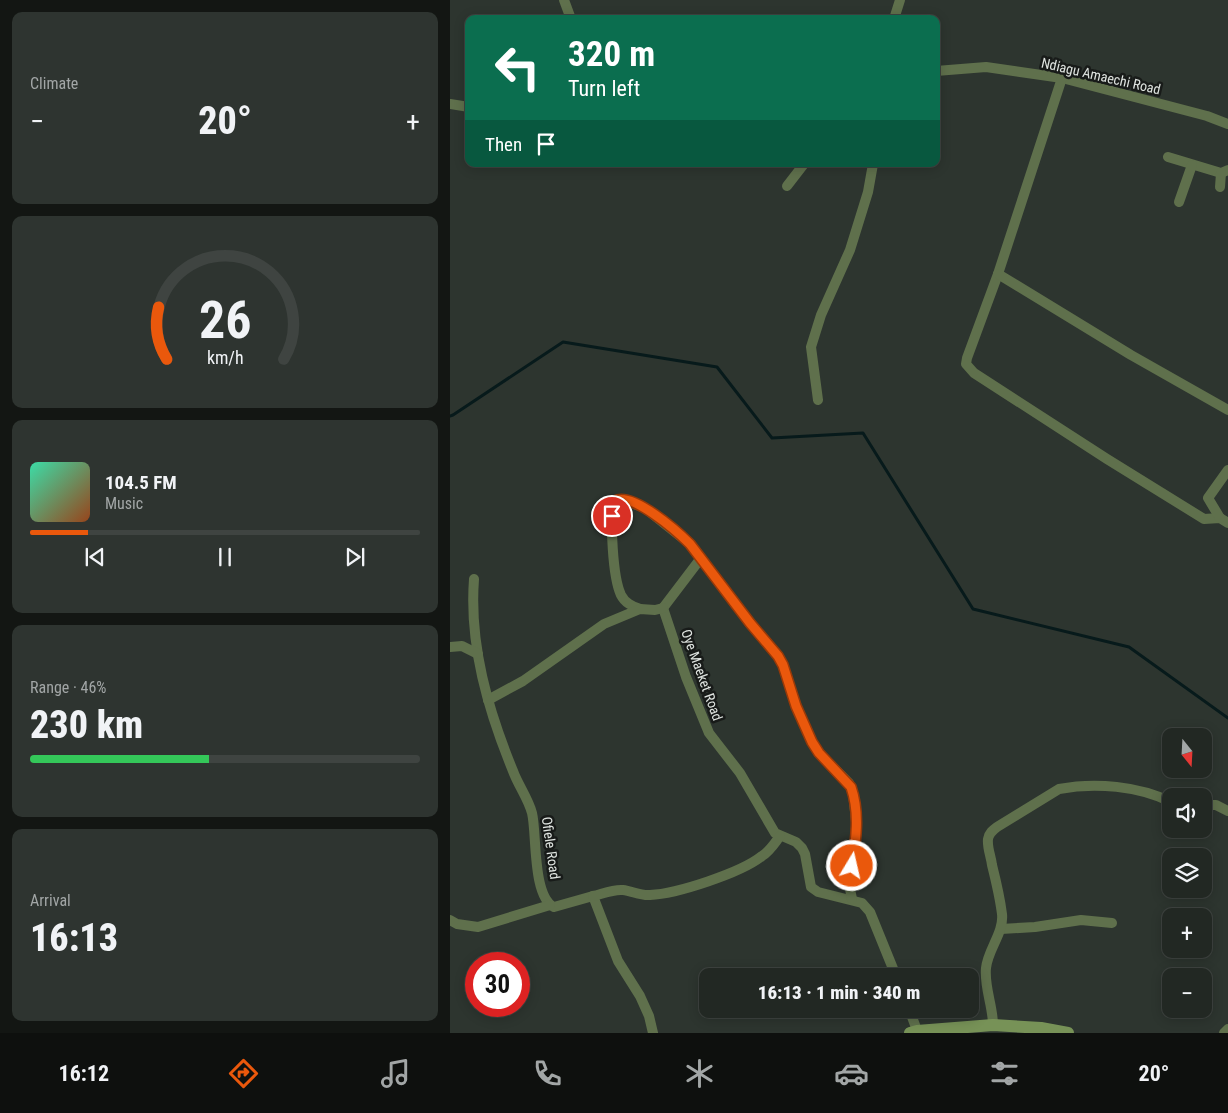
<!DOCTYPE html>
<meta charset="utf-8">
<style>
:root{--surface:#222823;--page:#2e3430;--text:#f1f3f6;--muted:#a2a6a6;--line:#3f4441;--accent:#ea580c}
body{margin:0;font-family:"Roboto Condensed",sans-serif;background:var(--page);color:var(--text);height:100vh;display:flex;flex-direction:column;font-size:19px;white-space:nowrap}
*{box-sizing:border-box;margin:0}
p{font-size:16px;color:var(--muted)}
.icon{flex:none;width:28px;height:28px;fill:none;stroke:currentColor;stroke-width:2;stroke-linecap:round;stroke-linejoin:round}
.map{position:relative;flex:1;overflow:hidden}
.drawer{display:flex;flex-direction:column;gap:12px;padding:12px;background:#131613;width:450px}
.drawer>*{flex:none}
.banner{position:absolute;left:15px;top:15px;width:475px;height:152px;border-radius:10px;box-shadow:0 2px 12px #0003,0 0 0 1px var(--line);background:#0b6e4f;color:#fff;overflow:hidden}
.needle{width:32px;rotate:162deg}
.tools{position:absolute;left:712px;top:728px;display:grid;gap:10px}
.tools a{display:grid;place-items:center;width:50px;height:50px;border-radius:10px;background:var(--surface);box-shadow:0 2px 12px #0003,0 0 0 1px var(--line);font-size:25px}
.speed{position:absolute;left:15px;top:952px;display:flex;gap:10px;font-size:25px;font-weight:700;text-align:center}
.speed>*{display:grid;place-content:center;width:65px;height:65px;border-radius:50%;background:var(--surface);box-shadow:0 2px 12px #0003,0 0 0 1px var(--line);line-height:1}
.speed .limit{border:8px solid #d22;background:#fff;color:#111}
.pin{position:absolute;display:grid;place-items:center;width:42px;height:42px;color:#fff;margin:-21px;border:2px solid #fff;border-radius:50%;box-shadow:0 1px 5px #0007}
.me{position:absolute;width:55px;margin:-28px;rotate:9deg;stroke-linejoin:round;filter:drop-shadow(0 0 4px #0008)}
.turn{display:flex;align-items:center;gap:18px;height:105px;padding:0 20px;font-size:22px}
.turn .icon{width:65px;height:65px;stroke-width:2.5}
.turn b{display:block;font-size:35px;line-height:42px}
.then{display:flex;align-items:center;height:48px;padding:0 20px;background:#0003;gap:10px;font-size:19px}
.big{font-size:38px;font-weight:800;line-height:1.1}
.drawer .tile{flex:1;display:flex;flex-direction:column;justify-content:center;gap:8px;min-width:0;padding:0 18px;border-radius:10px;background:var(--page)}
.drawer .dial{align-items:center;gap:0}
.dial svg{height:130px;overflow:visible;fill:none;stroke:var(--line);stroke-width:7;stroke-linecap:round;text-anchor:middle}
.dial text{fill:var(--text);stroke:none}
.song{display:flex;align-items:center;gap:15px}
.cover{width:60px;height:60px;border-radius:8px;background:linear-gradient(135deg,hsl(160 70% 55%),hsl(20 70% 35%))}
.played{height:5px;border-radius:2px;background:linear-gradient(90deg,var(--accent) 15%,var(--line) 15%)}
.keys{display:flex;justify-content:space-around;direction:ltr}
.heat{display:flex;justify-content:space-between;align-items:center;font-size:28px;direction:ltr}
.charge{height:8px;border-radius:4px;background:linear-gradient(90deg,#34c759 46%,var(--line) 0)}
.trip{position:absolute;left:249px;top:968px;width:280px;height:50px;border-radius:10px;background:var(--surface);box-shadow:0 2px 12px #0003,0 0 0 1px var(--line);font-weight:800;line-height:50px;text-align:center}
.tab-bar{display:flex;height:80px;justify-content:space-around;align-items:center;background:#0e100e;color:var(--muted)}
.tab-bar .icon{width:35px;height:35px}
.tab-bar .active{color:var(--accent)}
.tab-bar b{font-size:22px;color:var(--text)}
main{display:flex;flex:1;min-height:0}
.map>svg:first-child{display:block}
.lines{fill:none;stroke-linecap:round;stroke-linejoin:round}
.stream{stroke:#071a1b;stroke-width:3}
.minor{stroke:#5f704c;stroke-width:10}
.secondary{stroke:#779257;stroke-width:12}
.route-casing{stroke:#983908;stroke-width:12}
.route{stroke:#ea580c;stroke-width:9}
.labels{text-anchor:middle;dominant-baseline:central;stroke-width:5;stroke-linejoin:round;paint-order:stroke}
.street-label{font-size:14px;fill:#dfe4e0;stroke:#181b19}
</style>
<main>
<section class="drawer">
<div class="tile"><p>Climate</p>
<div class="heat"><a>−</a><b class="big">20°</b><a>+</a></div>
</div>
<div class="tile dial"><svg viewBox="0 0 100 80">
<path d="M14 69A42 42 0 1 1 86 69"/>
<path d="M14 69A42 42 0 0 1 9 37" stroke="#ea580c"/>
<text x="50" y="56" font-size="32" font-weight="700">26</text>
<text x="50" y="72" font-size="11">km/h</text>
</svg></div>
<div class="tile">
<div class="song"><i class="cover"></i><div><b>104.5 FM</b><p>Music</p></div></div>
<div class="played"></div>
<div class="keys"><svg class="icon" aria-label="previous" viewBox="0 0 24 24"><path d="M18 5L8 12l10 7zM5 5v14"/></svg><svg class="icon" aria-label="pause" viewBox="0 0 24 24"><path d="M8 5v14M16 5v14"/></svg><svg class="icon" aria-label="next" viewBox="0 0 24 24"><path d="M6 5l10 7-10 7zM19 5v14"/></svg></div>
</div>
<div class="tile"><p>Range · 46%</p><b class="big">230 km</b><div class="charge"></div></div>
<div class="tile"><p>Arrival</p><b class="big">16:13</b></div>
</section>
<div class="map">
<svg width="778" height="1033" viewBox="0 0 778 1033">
<rect width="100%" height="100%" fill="#2d352f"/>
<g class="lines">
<!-- stream -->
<polyline class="stream" points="0,416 3,415 113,342 267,367 322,438 413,433 523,609 679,647 778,718"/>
<!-- minor -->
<g class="minor">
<polyline points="114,0 121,19"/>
<polyline points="444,19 450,0"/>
<polyline points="486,71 536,67 612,78 757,116 778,124"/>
<polyline points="612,78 548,274 517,358 516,364 524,373 657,459 754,519 770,518 778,523"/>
<polyline points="0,104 19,107"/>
<polyline points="718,157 771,173 778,170"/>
<polyline points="337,186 354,164"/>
<polyline points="770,187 771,173"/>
<polyline points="729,202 742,165"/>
<polyline points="548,274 681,355 778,410"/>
<polyline points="368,400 361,347 371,315 400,250 418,192 423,164"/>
<polyline points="770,518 758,498 778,470"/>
<path d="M24 579C19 645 38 710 63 771 68 785 78 798 82 813 87 833 82 896 104 907L143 896 168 961 190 996 199 1016 203 1033"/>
<polyline points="213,608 236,677 259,733 290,773 325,833 346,842 352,848 355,854 361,887 368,892 412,903 420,912 446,976"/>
<polyline points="213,608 251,558"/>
<path d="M190 609C182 606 175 603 171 595 163 578 159 519 165 501L170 499 195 508 240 544 300 623 328 656 333 665 346 706 362 742 369 753 399 783 403 793 407 830 399 884 402 899"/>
<polyline points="0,647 12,646 28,654"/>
<polyline points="38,700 73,681 154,624 190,609 205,610 213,608"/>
<polyline points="754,805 766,805 778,811"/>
<path d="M143 896C152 894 163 889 173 890 182 891 191 896 200 895 226 894 291 873 312 856 320 851 324 844 330 836"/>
<polyline points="0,920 7,924 28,927 100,905"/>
<polyline points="551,929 585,927 631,920 662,923"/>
<polyline points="459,1009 468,1033"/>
<path d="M543 1025C543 1006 534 987 536 968 538 949 554 933 552 914 550 898 546 881 542 865 541 856 537 848 538 839 539 833 543 830 547 827L609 789C645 782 689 786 721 802"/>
<polyline points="774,1033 778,1029"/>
</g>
<!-- secondary -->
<polyline class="secondary" points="460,1033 467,1031 543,1025 591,1028 618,1033"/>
</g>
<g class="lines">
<defs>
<path id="route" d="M162 516 165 501C182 491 228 532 240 544L300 623 328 656 333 665 346 706 362 742 369 753 401 787C410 813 406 840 402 866"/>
</defs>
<!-- route casing -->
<use href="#route" class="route-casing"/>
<!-- route -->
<use href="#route" class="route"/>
</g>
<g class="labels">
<!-- street labels -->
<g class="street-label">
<text transform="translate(651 76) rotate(13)">Ndiagu Amaechi Road</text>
<text transform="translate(252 675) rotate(70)">Oye Maeket Road</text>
<text transform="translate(101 848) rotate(82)">Ofiele Road</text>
</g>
</g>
</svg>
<div class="tools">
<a><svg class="needle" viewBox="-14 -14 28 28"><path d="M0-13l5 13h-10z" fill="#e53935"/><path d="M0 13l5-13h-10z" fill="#a2a6a6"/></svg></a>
<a><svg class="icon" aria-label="sound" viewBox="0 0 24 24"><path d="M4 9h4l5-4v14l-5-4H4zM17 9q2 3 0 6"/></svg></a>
<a><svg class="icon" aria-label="layers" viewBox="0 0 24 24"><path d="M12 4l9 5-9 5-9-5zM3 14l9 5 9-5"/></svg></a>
<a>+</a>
<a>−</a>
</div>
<div class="speed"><div class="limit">30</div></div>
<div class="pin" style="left:162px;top:516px;background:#d93025"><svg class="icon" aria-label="arrive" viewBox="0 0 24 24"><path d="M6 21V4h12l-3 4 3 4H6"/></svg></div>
<svg class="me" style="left:402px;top:866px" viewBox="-20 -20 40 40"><circle r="17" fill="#ea580c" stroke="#fff" stroke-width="3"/><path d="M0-11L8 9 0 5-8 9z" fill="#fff"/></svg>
<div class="trip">16:13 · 1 min · 340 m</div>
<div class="banner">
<div class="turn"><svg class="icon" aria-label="left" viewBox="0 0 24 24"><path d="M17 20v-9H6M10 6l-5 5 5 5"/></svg><div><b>320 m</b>Turn left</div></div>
<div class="then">Then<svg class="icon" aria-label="arrive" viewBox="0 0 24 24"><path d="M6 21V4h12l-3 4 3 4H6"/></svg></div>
</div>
</div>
</main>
<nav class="tab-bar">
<b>16:12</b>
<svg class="icon active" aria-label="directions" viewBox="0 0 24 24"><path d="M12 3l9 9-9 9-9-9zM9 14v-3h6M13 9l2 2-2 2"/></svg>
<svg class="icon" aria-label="music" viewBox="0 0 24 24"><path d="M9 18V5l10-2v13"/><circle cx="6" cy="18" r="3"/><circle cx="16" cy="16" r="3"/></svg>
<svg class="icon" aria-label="phone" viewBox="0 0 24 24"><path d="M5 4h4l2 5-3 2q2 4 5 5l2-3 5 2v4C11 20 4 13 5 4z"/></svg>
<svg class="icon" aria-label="climate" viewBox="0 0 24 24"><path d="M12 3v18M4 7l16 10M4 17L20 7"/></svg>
<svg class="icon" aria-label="car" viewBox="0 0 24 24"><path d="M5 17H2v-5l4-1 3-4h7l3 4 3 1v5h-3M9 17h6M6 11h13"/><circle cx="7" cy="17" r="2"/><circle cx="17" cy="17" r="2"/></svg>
<svg class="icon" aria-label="filters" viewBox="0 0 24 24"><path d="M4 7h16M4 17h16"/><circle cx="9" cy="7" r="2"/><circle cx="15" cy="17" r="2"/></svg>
<b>20°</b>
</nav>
